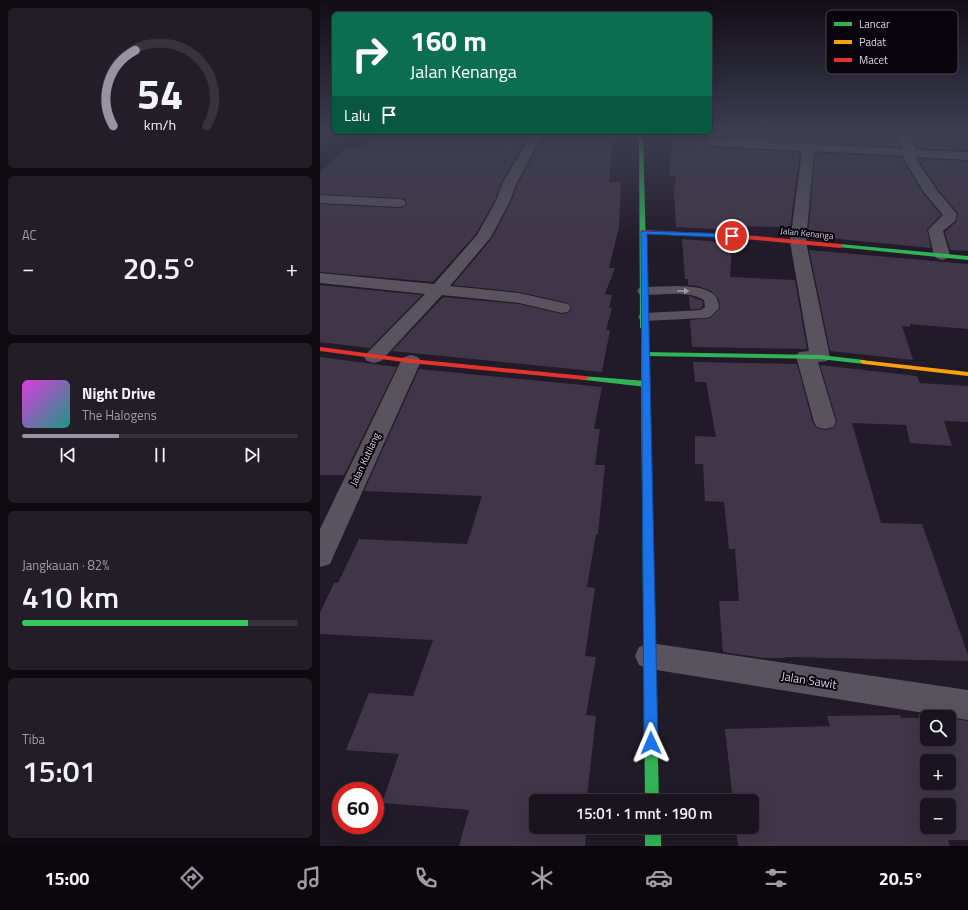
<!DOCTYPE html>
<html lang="id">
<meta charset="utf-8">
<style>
:root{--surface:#19141d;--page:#221d26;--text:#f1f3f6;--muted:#9f9ea4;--line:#37333b;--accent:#9a92a1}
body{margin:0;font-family:"Titillium Web",sans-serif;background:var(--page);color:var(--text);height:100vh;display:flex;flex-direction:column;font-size:15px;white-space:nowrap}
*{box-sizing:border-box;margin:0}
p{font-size:13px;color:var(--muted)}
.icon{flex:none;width:22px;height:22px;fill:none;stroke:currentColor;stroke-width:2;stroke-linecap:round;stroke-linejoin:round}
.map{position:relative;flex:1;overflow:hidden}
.side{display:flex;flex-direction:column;gap:8px;padding:8px;background:#0e0b10;width:320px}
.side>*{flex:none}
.top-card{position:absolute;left:12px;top:12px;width:380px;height:122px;border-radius:6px;box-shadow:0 4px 16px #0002,0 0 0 1px var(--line);background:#0b6e4f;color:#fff;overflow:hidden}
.buttons{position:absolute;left:600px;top:710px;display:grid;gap:8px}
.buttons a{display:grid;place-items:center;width:36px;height:36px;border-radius:6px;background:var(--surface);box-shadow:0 4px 16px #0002,0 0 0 1px var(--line);font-size:20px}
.speed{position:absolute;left:12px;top:782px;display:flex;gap:8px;font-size:20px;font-weight:700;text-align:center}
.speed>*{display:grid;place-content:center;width:52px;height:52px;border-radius:50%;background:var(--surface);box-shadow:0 4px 16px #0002,0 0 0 1px var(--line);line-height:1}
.speed .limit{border:6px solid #d22;background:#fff;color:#111}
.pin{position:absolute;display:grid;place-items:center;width:34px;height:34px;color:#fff;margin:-17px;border:2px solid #fff;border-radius:50%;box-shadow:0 1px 4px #0007}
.me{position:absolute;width:44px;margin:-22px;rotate:359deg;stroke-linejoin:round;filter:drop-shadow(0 0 3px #0008)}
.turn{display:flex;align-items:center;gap:14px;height:84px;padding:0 12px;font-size:18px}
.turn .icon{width:52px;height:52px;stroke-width:2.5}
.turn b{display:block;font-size:28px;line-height:34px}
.then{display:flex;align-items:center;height:38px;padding:0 12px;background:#0003;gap:8px;font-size:15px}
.big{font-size:30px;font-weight:600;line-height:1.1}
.side .card{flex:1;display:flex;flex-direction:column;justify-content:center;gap:6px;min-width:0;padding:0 14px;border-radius:6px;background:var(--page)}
.side .dial{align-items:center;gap:0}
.dial svg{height:104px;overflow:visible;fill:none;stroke:var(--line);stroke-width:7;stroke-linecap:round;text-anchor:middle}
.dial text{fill:var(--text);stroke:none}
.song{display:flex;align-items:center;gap:12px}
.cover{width:48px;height:48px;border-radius:6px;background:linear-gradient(135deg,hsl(300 70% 55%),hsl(170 70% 35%))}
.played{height:4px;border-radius:2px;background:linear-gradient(90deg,var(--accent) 35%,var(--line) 35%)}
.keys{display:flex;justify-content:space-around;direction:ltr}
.heat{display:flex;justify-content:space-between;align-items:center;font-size:22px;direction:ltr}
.charge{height:6px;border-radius:3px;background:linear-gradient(90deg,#34c759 82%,var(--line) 0)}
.trip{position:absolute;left:209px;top:794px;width:230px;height:40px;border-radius:6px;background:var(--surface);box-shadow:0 4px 16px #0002,0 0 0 1px var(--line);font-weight:600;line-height:40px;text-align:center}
.tabs{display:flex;height:64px;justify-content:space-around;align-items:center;background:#0a080c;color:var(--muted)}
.tabs .icon{width:28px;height:28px}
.tabs .active{color:var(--accent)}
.tabs b{font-size:18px;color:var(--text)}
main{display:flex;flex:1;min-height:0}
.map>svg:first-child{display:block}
.building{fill:#403647;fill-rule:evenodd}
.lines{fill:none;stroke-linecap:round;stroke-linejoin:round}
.lane{fill:#58535d;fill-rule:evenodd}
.street{fill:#58535d;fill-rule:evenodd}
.fast{fill:#30b455;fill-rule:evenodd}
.slow{fill:#ff9f0a;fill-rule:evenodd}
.jam{fill:#e5322d;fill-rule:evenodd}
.oneway{fill:#a099a7}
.route{fill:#1a73e8;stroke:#114b97}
.labels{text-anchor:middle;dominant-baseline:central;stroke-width:4;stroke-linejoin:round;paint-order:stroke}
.far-street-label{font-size:9px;fill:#dbd3e3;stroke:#09050d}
.street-label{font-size:10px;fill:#dbd3e3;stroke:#09050d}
.near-street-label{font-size:12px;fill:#dbd3e3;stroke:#09050d}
.key{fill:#09050d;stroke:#48434d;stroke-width:1}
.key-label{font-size:11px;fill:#dbd3e3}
</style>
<main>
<section class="side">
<div class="card dial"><svg viewBox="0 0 100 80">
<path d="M14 69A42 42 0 1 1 86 69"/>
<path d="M14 69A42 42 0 0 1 31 11" stroke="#9a92a1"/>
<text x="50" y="56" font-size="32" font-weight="700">54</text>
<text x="50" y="72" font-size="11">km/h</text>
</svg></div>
<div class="card"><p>AC</p>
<div class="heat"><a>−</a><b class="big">20.5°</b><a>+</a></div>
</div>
<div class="card">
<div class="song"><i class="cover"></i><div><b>Night Drive</b><p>The Halogens</p></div></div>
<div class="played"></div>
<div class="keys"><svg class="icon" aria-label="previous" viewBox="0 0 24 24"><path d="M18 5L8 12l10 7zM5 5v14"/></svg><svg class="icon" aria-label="pause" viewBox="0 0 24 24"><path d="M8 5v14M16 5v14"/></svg><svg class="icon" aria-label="next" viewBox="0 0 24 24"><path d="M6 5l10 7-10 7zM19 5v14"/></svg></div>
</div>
<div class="card"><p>Jangkauan · 82%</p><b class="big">410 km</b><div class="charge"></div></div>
<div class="card"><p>Tiba</p><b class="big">15:01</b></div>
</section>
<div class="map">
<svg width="648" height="846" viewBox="0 0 648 846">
<rect width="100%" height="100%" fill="#211a27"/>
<!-- building -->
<g class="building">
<polygon points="353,132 432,132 432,134 489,135 488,132 574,132 581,147 390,137 384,142 391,148 480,152 470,227 413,226 412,230 356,227 354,192 356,176 349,176"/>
<polygon points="589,132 648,132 648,150 598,149"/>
<polygon points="55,134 189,134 209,135 182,181 175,200 156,234 113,282 0,272 0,204 79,208 84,207 87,204 85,199 79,198 0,194 0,172 25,148 40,148"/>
<polygon points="223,138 293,139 289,182 301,182 299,227 289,268 295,268 285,294 292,295 289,308 292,308 286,330 290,330 282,372 72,351 123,297 199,304 242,314 248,313 252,309 248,303 199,292 133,285 172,238 191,202 198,183"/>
<polygon points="495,153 583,157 583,160 602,192 621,215 607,229 611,248 488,236"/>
<polygon points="598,159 648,161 648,251 630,250 625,232 636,222 638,213 619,191"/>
<polygon points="362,239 412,243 410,277 475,280 487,349 372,347 370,320 390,318 400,308 399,300 391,291 378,286 368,285 368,279 365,279"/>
<polygon points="489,250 648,264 648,329 590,324 590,327 582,326 593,360 510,351"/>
<polygon points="0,285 102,295 50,348 0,342"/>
<polygon points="369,296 383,301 383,306 380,309 370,309"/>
<polygon points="0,357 77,367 24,475 0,475"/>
<polygon points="373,362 477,364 493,423 497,428 505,430 513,428 517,422 500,365 597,376 600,383 648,386 648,422 624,421 632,446 590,443 586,425 532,423 561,523 602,524 648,655 648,661 465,657 465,658 443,658 403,652 399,601 419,601 415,549 409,549 404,502 385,501 383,464 375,464 375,436 396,437 386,382 375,382"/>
<polygon points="99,369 282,387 274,429 280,429 275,465 285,465 278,534 276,534 267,587 275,588 265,656 276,657 266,715 276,716 267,797 271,798 271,801 216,801 216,827 267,827 265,846 139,846 149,810 62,803 79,754 26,750 49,693 93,696 113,640 0,634 0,613 14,583 18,583 39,539 147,544 162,496 44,491"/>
<path d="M580 715 581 718H607V739H629V718L648 721V840H628L630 846H418L416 827H432V801H413L405 729 510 726 507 716ZM607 761H629V783H607ZM607 805H629V827H607Z"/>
</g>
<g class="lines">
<!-- lane -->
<path class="lane" d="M358 286C374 287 399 287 399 308L390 317 385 318 325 321 320 320 318 317 320 314 325 313 381 310 385 307 384 300C368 290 342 295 324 295L319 294 317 291 319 288 324 287Z"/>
<!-- street -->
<g class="street">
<polygon points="0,132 10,132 8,134 0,137"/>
<polygon points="207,132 323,132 327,135 325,137 321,138 222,136 197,182 190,201 171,237 130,286 199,293 248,304 251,308 248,312 242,313 199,303 122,295 61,361 54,363 47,361 44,357 47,353 105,294 0,283 0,273 114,284 157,235 176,201 183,182 211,135"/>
<polygon points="575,132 587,132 597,150 648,152 648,160 597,157 596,159 618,192 637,214 635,221 623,231 630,255 628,258 622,260 616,258 614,255 608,230 623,215 603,191 584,159 585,156 494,151 486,242 510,357 507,361 498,362 516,422 513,427 505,429 497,427 494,422 476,356 479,352 489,351 470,242 482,151 391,146 387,144 385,142 387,140 391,138 584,149"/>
<polygon points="0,195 79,199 84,200 86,203 84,206 79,207 0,203"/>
<polygon points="91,355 98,357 101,361 13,557 10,564 0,567 0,529 81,361 84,357"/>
<polygon points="330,643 648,690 648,720 330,669 319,665 315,656 319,647"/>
</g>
<!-- fast -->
<g class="fast">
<polygon points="319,132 323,132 328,328 324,330 320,328"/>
<polygon points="520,244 648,256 648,260 518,247 518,245"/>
<polygon points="323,352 500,355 544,360 548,362 544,364 500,359 326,356 322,354"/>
<polygon points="262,376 326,381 330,384 326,387 265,380 262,380 261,378"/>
<polygon points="327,499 331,500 332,503 339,801 325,801 322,503 323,500"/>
<rect x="325" y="827" width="16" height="19"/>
</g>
<!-- slow -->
<g class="slow">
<polygon points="321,326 324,326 328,328 332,503 331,506 323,506 322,503"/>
<polygon points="541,360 648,372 648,376 544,364 540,362"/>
</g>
<!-- jam -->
<g class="jam">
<polygon points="323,230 425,235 520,244 523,246 520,248 425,239 321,233 321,231"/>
<polygon points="0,347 91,359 265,376 269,378 265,380 91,363 0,351"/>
</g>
</g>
<!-- one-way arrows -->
<defs><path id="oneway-solid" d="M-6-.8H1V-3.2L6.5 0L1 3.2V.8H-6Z"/></defs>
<use class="oneway" href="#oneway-solid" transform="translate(363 291)"/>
<!-- sky -->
<linearGradient id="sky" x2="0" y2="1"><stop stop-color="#120e15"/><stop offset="0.53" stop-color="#3d3e52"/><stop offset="1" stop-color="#3d3e52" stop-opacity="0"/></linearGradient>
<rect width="648" height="250" fill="url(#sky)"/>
<!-- route -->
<polygon class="route" points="321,231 412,234 415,236 412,238 327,234 338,743 336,748 331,750 326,748 324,743"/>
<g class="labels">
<!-- far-street labels -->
<g class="far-street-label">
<text transform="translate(487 233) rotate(6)">Jalan Kenanga</text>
</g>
<!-- street labels -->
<g class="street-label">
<text transform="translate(45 459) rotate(-65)">Jalan Kutilang</text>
</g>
<!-- near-street labels -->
<g class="near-street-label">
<text transform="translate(489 680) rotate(9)">Jalan Sawit</text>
</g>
</g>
<!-- legend -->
<rect x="506" y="10" width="132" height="64" rx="6" class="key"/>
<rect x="514" y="22" width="18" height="4" fill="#30b455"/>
<rect x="514" y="40" width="18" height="4" fill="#ff9f0a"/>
<rect x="514" y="58" width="18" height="4" fill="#e5322d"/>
<g class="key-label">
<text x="539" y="28">Lancar</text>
<text x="539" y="46">Padat</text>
<text x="539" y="64">Macet</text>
</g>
</svg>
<div class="buttons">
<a><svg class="icon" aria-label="search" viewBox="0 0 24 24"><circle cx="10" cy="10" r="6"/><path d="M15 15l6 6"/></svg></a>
<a>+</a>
<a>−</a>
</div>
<div class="speed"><div class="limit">60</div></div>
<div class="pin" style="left:412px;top:236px;background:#d93025"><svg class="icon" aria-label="arrive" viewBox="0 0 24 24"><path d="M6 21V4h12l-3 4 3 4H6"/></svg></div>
<svg class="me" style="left:331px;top:743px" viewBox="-20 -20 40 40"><path d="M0-17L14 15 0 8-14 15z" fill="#1a73e8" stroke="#fff" stroke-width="4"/></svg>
<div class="trip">15:01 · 1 mnt · 190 m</div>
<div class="top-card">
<div class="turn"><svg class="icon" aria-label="right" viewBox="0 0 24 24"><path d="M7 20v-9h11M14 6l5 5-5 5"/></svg><div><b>160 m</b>Jalan Kenanga</div></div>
<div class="then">Lalu<svg class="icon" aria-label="arrive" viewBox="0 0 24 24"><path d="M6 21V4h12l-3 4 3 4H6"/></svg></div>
</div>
</div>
</main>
<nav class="tabs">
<b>15:00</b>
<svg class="icon active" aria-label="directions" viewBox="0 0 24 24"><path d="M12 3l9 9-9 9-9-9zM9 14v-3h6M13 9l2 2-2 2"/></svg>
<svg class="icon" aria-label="music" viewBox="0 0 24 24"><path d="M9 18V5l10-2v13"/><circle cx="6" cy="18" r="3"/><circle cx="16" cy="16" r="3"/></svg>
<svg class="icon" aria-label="phone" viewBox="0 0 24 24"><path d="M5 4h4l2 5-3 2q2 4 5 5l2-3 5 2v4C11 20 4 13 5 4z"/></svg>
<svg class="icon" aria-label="climate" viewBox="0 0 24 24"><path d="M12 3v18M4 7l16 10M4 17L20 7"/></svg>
<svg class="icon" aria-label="car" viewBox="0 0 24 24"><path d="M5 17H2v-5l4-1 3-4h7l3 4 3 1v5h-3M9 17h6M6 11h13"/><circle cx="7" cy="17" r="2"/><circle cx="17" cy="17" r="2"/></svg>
<svg class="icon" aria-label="filters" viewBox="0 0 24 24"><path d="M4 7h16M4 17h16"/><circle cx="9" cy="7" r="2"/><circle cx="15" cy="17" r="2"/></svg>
<b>20.5°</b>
</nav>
